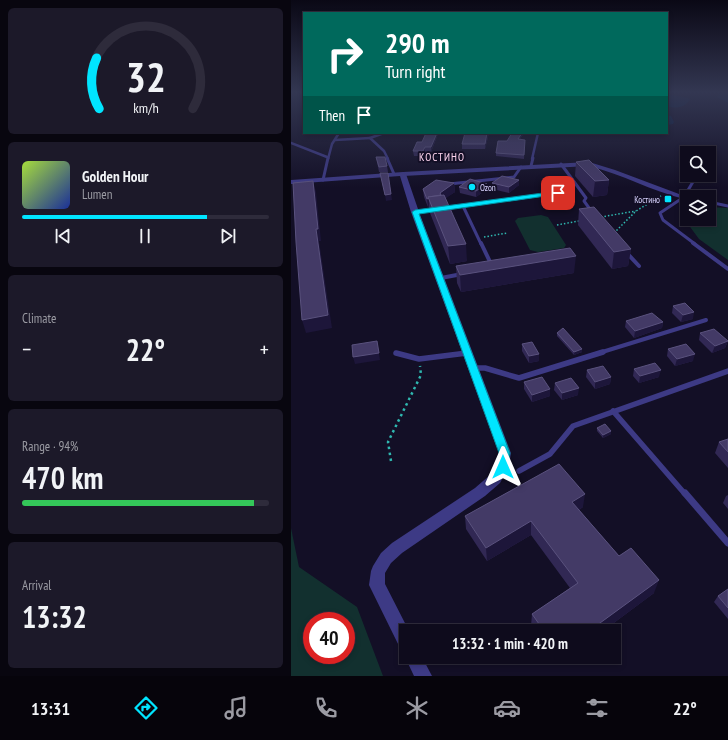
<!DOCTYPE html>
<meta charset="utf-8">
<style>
:root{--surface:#0e0b1c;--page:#1c1929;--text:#f1f3f6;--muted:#9b9ba3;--line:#2e2b3b;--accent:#00e5ff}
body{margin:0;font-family:"PT Sans Narrow",sans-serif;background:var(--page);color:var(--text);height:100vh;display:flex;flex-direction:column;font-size:15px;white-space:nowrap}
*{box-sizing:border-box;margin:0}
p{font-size:13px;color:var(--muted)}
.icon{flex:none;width:22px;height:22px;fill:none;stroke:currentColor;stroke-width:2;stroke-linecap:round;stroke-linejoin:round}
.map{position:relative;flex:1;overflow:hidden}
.details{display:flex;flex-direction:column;gap:8px;padding:8px;background:#08060f;width:291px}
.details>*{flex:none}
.guide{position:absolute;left:12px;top:12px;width:365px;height:122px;border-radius:0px;box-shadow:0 2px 6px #0003,0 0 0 1px var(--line);background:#00695c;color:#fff;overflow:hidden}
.tools{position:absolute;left:389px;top:146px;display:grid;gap:8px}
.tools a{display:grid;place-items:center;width:36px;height:36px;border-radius:0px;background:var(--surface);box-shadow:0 2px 6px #0003,0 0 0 1px var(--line);font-size:20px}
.speed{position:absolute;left:12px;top:612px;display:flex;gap:8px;font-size:20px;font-weight:700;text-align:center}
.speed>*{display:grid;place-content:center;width:52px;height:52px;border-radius:50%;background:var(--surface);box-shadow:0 2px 6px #0003,0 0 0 1px var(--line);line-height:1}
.speed .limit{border:6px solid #d22;background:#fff;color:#111}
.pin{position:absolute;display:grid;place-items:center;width:34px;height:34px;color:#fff;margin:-17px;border-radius:8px;box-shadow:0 2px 6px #0006}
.me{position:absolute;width:44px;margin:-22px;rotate:0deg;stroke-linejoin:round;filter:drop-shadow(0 0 3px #0008)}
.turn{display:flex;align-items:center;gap:14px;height:84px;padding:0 16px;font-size:18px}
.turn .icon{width:52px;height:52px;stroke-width:2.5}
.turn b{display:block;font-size:28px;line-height:34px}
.then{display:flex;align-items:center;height:38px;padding:0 16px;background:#0003;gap:8px;font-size:15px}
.big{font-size:30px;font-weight:600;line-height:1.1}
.details .widget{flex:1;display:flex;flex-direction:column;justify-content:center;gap:6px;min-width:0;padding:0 14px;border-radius:6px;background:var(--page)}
.details .dial{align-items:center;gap:0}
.dial svg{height:104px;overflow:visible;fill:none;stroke:var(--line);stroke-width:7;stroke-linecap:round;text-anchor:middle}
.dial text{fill:var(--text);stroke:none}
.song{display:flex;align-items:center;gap:12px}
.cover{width:48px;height:48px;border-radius:6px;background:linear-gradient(135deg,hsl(80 70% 55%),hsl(230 70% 35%))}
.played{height:4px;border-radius:2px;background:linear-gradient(90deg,var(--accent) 75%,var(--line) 75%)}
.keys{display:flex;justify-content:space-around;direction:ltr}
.heat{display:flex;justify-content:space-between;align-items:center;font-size:22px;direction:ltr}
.charge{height:6px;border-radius:3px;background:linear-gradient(90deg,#34c759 94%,var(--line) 0)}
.trip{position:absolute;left:108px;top:624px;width:222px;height:40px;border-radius:0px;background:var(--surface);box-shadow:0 2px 6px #0003,0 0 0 1px var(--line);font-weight:600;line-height:40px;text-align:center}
.menu{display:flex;height:64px;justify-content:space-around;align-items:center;background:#06040b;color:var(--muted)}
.menu .icon{width:28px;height:28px}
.menu .selected{color:var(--accent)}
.menu b{font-size:18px;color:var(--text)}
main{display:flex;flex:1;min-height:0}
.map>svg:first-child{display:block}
.green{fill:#12302f;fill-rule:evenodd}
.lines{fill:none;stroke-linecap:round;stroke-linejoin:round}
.river{fill:#0a1f44;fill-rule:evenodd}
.path-far1{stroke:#2fb8b0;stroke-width:1.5;stroke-dasharray:1.5 2;stroke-linecap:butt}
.path{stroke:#2fb8b0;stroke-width:2.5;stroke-dasharray:2.5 3.5;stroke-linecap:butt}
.service-far4{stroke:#3d3a85;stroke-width:2.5}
.service-far3{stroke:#3d3a85;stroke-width:3}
.service-far2{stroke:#3d3a85;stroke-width:4}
.service-far1{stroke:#3d3a85;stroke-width:5.5}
.service{stroke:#3d3a85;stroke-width:7}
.minor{fill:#3d3a85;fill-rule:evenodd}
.tertiary{fill:#3d3a85;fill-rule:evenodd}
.wall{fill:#312854}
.shaded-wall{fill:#1d163a}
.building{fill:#433a66;stroke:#5a527e}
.route{fill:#00e5ff;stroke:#0095a6}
.poi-dot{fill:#00e5ff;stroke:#130f26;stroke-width:1.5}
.labels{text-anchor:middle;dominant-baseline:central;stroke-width:4;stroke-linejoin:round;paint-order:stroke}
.far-poi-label{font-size:9px;fill:#d9d4ff;stroke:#130f26;text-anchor:start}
.far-quarter-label{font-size:11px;letter-spacing:1px;fill:#ffd6f0;stroke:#130f26}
</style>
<main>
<section class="details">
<div class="widget dial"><svg viewBox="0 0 100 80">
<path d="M14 69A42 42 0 1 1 86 69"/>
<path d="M14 69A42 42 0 0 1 12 30" stroke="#00e5ff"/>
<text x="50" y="56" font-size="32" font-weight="700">32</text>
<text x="50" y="72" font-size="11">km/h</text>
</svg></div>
<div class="widget">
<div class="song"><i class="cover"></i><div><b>Golden Hour</b><p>Lumen</p></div></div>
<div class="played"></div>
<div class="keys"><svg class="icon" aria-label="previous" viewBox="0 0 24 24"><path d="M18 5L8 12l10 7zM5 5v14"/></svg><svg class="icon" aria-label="pause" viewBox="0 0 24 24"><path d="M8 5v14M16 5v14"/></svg><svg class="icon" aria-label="next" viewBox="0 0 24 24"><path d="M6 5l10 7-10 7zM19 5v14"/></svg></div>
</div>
<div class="widget"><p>Climate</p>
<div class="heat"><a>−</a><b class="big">22°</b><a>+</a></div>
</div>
<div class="widget"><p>Range · 94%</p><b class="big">470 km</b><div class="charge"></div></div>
<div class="widget"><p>Arrival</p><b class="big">13:32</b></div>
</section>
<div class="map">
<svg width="437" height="676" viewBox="0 0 437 676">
<rect width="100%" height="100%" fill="#130f26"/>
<!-- green -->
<g class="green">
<polygon points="418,207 437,208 437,260 408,239 394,220 396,212 396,219 418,219"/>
<polygon points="250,215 257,217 275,245 273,248 247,252 239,250 224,221 227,218"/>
<path d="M0 528 8 567 66 607 92 676H0ZM21 621H55V655H21Z"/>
</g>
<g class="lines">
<!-- river -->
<g class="river">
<polygon points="429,93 437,93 437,103 426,97"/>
<path d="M376 94 397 98 399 100C392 108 386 109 376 106V100L386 101 376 100Z"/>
<polygon points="376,115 380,116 383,122 382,124 376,125"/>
</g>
<!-- path-far1 -->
<g class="path-far1">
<polyline points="310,217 345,211"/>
<polyline points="266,225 288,221"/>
<polyline points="323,233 345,211 370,196"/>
<polyline points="193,237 216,233"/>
</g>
<!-- path -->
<polyline class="path" points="100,461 97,442 130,375 129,366"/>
<!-- service-far4 -->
<g class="service-far4">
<polyline points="93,133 79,138 93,151 97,159"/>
<polyline points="44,140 79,138"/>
<polyline points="0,143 36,157"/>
<polyline points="37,159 41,144 48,133"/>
<polyline points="241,159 247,133"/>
</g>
<!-- service-far3 -->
<g class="service-far3">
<polyline points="96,158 103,174"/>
<polyline points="270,164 295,198 293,201 301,212"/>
<polyline points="240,166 242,158"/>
<polyline points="32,180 37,158"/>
<polyline points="158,184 223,177 230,167"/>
<polyline points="418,202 437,206"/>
<polyline points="172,206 190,244"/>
<polyline points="154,208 282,191"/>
<polyline points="124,212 144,209"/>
<polyline points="404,244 372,220 369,213 393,197 406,175"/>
</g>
<!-- service-far2 -->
<g class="service-far2">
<polyline points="190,243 201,266"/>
<polyline points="402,243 437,269"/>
<polyline points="334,251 348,266"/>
<polyline points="150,278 171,274"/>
<polyline points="308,353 415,320"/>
</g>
<!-- service-far1 -->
<g class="service-far1">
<polyline points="105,353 128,359 176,353"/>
<polyline points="182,368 194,368 228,378 312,352"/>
<polyline points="322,411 394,494"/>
<polyline points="228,471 259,454 282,426 437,371"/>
</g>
<!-- service -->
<polyline class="service" points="394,493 437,543"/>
<!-- minor -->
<path class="minor" d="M298 162 324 170 396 197 393 199C360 191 331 174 298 166L112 176 109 174 112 172Z"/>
<!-- tertiary -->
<g class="tertiary">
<polygon points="112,172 115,174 128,212 220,453 218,467 209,483 194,496 111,553 100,563 94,573 94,584 118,631 115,631 115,650 109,648 78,585 80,571 82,566 90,553 101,543 184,488 199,475 206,466 208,453 120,212 109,176 0,184 0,180"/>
<polygon points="115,654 115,657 131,657 141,676 123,676 114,657"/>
</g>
</g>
<!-- wall -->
<g class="wall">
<polygon points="198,133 194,149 171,149 171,144"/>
<polygon points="221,133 233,133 229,139 234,140 233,159 205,156 205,153 216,141"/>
<polygon points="147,134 140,152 134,152 133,156 123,156 122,151 131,142"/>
<polygon points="85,157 96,166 97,172 88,172"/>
<polygon points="285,162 318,180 316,195 302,197 284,176"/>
<polygon points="163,183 164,192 154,198 176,261 159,264 139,213 138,207 137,207 133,197 132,189"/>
<polygon points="201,183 228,185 218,193 201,189"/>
<polygon points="196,184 196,189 185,197 169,193 168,187"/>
<polygon points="288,209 340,249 337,266 321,269 287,225"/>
<polygon points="165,266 283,273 170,292 166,283"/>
<polygon points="382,306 402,319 390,322 381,313"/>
<polygon points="335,321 372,322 371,328 343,338 334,327"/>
<polygon points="266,333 291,352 283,355 266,336"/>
<polygon points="409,333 437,341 434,348 421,353 408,340"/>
<polygon points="231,344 248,354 248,361 238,363 231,351"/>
<polygon points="377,349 402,361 384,366 376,356"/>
<polygon points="343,369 368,377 348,383 342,376"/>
<polygon points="296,370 320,377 319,384 304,389 295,377"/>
<polygon points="233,382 259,396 241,402 233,389"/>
<polygon points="264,383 287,395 271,400 263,390"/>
<polygon points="306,428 320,431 320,434 312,438 306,431"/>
<polygon points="437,439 437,468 424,453 428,442"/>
<polygon points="437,495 437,509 432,503 435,496"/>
<polygon points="292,507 288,510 328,556 363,593 312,631 244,631 240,626 241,614 279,588 240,535 196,561 175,529 174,516"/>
<polygon points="437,589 437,619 423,602 427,596"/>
<polygon points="261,657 276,657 266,665"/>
</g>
<!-- shaded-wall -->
<g class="shaded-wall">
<polygon points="146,133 147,133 147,134 140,152 140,147"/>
<polygon points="196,133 198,133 194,149 194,144"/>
<polygon points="231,133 233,133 226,143 227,139"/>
<polygon points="134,147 134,152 133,156 132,151"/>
<polygon points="97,173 101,200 95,201 94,195"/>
<polygon points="228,180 228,185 218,193 218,187"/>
<polygon points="318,180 316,195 302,197 304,181"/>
<polygon points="22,181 25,192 30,241 28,241 41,328 15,333 11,320 25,229"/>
<polygon points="163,183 164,192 151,201 149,193"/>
<polygon points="196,184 196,189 185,197 185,191"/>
<polygon points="138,198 138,207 137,207 136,199"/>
<polygon points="175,244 176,261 159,264 157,246"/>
<polygon points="340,249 337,266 321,269 323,252"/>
<polygon points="285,256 283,273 170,292 169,275"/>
<polygon points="403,312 402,319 390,322 392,315"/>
<polygon points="372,322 371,328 343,338 344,331"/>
<polygon points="86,341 89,360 64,364 62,357"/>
<polygon points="437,341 434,348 421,353 424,346"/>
<polygon points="291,349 291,352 283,355 283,352"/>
<polygon points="248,354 248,361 238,363 238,356"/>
<polygon points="404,354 402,361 384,366 386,359"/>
<polygon points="370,370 368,377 348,383 349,376"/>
<polygon points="320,377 319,384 304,389 304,382"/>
<polygon points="288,388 287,395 271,400 271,393"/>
<polygon points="259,389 259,396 241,402 241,395"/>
<polygon points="320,431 320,434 312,438 312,435"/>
<polygon points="294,494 292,507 280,515 281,502"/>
<polygon points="240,521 240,535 196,561 195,548"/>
<polygon points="368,580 363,593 312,631 298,631"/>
<polygon points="267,657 276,657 266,665"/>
</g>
<!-- building -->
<g class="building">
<polygon points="135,133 146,133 140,147 134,147 132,151 122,151 126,142 131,142"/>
<polygon points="174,133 196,133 194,144 171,144"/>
<polygon points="221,133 231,133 227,139 234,140 233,155 205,153 207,141 216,141"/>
<polygon points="85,157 94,157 96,166 88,167"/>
<polygon points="298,160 318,180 304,181 285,162"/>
<polygon points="89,173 97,173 100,194 94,195"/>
<polygon points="211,176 228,180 218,187 201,183"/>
<polygon points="179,179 196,184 185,191 168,187"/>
<polygon points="145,180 163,183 149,193 150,195 137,197 138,198 136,199 132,189"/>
<polygon points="22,181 27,229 25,229 37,315 11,320 5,242 2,183"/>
<polygon points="153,195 175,244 157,246 137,197"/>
<polygon points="303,207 340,249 323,252 288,209"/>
<polygon points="279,248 285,256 169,275 165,266"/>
<polygon points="394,303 403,312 392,315 382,306"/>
<polygon points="361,313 372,322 344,331 335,321"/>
<polygon points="272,328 291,349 283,352 266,333"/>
<polygon points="423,329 437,341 424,346 409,333"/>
<polygon points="86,341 88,353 62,357 61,345"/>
<polygon points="241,342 248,354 238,356 231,344"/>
<polygon points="395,344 404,354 386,359 377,349"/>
<polygon points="364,363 370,370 349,376 343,369"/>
<polygon points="312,366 320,377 304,382 296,370"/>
<polygon points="251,377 259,389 241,395 233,382"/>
<polygon points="280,378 288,388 271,393 264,383"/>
<polygon points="314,424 320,431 312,435 306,428"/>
<polygon points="437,439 437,452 428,442"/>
<polygon points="268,464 294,494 281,502 328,556 340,548 368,580 298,631 253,631 241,614 287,583 240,521 195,548 174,516"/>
<polygon points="437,589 437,608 427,596"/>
</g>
<!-- sky -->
<linearGradient id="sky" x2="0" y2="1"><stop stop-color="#0a0815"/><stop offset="0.49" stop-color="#333752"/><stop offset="1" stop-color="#333752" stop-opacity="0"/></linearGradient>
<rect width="437" height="188" fill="url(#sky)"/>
<!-- route -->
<polygon class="route" points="267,191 269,192 269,194 128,214 219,453 216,471 208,471 206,467 208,453 121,212 124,210"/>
<!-- markers -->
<g class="poi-dot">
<circle cx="181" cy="187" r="4"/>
<rect x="373" y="195" width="8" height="8" rx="2"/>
</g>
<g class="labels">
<!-- far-poi labels -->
<g class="far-poi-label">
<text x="189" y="187">Ozon</text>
<text x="369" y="199" text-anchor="end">Костино</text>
</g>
<!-- far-quarter labels -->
<g class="far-quarter-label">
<text x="151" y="157">КОСТИНО</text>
</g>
</g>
</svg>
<div class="tools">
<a><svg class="icon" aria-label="search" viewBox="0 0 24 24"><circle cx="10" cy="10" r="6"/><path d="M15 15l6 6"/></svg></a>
<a><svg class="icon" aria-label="layers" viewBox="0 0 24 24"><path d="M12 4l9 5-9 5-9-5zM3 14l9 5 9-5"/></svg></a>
</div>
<div class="speed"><div class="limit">40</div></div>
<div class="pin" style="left:267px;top:193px;background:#d93025"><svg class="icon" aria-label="arrive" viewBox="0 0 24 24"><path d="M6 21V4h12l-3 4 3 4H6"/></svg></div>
<svg class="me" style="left:212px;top:467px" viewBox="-20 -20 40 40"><path d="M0-17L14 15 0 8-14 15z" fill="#00e5ff" stroke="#fff" stroke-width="4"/></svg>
<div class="trip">13:32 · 1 min · 420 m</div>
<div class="guide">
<div class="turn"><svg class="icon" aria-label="right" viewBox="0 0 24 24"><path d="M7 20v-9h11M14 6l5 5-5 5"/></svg><div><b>290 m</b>Turn right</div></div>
<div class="then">Then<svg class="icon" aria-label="arrive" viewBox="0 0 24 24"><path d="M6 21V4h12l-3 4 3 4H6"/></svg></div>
</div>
</div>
</main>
<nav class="menu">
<b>13:31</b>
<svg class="icon selected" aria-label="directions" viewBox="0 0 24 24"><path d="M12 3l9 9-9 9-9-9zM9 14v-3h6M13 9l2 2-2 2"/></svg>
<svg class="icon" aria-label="music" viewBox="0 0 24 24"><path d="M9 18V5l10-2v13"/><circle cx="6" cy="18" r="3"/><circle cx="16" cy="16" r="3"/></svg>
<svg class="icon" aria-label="phone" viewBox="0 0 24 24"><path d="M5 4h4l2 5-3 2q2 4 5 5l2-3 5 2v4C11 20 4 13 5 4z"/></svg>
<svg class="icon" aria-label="climate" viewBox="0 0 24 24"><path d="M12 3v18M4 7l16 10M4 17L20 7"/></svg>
<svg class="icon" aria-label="car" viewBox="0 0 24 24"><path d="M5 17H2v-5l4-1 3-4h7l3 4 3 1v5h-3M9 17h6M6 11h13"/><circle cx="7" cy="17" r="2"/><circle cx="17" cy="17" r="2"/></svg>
<svg class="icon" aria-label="filters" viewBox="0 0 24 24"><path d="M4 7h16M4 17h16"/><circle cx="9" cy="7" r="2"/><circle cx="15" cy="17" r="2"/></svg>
<b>22°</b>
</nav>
